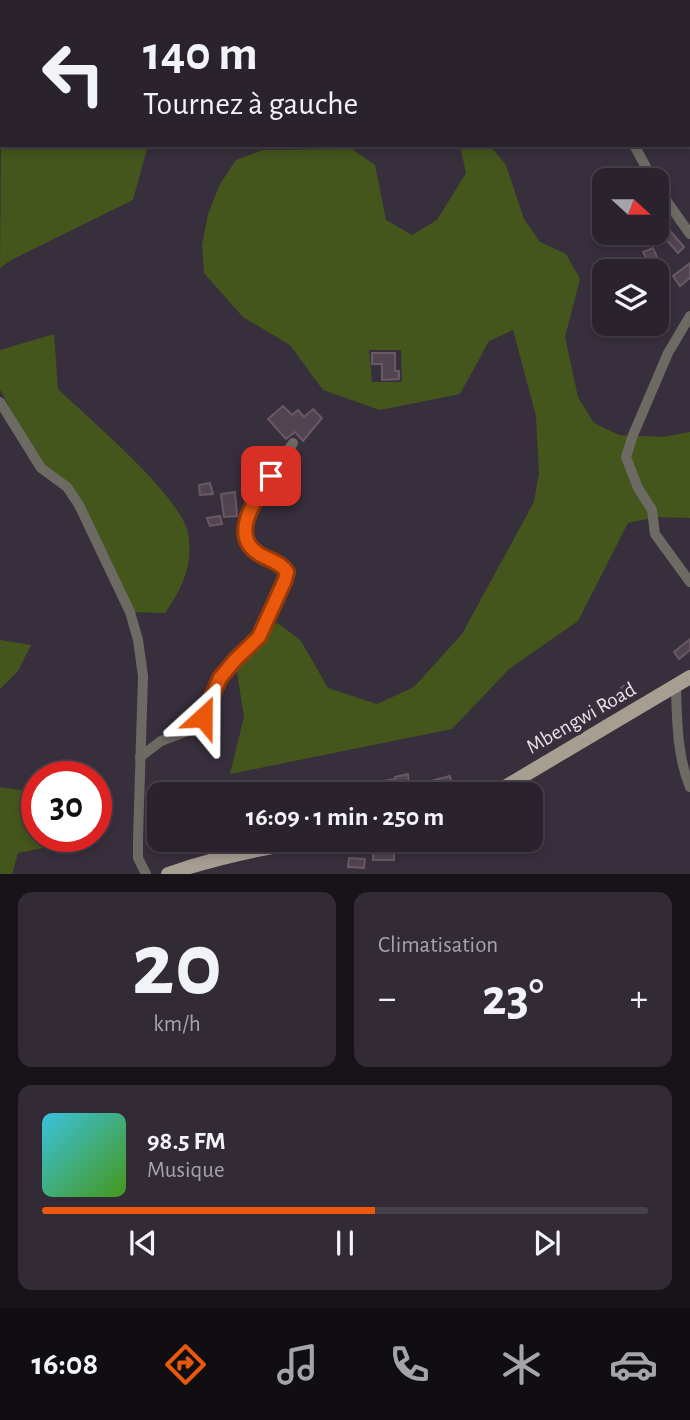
<!DOCTYPE html>
<html lang="fr">
<meta charset="utf-8">
<style>
:root{--surface:#2a232d;--page:#322b35;--text:#f1f3f6;--muted:#a5a4aa;--line:#464049;--accent:#ea580c}
body{margin:0;font-family:"Alegreya Sans",sans-serif;background:var(--page);color:var(--text);height:100vh;display:flex;flex-direction:column;font-size:26px;white-space:nowrap}
*{box-sizing:border-box;margin:0}
p{font-size:23px;color:var(--muted)}
.icon{flex:none;width:38px;height:38px;fill:none;stroke:currentColor;stroke-width:2;stroke-linecap:round;stroke-linejoin:round}
.map{position:relative;height:874px;overflow:hidden}
.side{display:flex;flex-direction:column;gap:18px;padding:18px;background:#171319;flex:1}
.side>*{flex:none}
.hud{position:absolute;left:0px;top:0px;width:691px;height:147px;box-shadow:0 4px 10px #0003,0 0 0 2px var(--line);background:#2a232d;color:var(--text);overflow:hidden}
.needle{width:46px;rotate:111deg}
.buttons{position:absolute;left:592px;top:168px;display:grid;gap:14px}
.buttons a{display:grid;place-items:center;width:77px;height:77px;border-radius:14px;background:var(--surface);box-shadow:0 4px 10px #0003,0 0 0 2px var(--line);font-size:35px}
.speed{position:absolute;left:21px;top:761px;display:flex;gap:14px;font-size:35px;font-weight:700;text-align:center}
.speed>*{display:grid;place-content:center;width:91px;height:91px;border-radius:50%;background:var(--surface);box-shadow:0 4px 10px #0003,0 0 0 2px var(--line);line-height:1}
.speed .limit{border:10px solid #d22;background:#fff;color:#111}
.pin{position:absolute;display:grid;place-items:center;width:60px;height:60px;color:#fff;margin:-30px;border-radius:14px;box-shadow:0 4px 10px #0006}
.me{position:absolute;width:77px;margin:-38px;rotate:24deg;stroke-linejoin:round;filter:drop-shadow(0 0 5px #0008)}
.turn{display:flex;align-items:center;gap:24px;height:147px;padding:0 28px;font-size:32px}
.turn .icon{width:91px;height:91px;stroke-width:2.5}
.turn b{display:block;font-size:49px;line-height:60px}
.big{font-size:52px;font-weight:600;line-height:1.1}
.side .tile{flex:1;display:flex;flex-direction:column;justify-content:center;gap:10px;min-width:0;padding:0 24px;border-radius:14px;background:var(--page)}
.side .dial{align-items:center;gap:0}
.dial b{font-size:91px;line-height:1}
.song{display:flex;align-items:center;gap:21px}
.cover{width:84px;height:84px;border-radius:10px;background:linear-gradient(135deg,hsl(190 70% 55%),hsl(100 70% 35%))}
.played{height:7px;border-radius:4px;background:linear-gradient(90deg,var(--accent) 55%,var(--line) 55%)}
.keys{display:flex;justify-content:space-around;direction:ltr}
.heat{display:flex;justify-content:space-between;align-items:center;font-size:38px;direction:ltr}
.side .tiles{flex:1;display:grid;gap:18px;grid-template-columns:1fr 1fr}
.tile:last-child{grid-column:span 2}
.trip{position:absolute;left:147px;top:782px;width:396px;height:70px;border-radius:14px;background:var(--surface);box-shadow:0 4px 10px #0003,0 0 0 2px var(--line);font-weight:600;line-height:70px;text-align:center}
.menu{display:flex;height:112px;justify-content:space-around;align-items:center;background:#110e12;color:var(--muted)}
.menu .icon{width:49px;height:49px}
.menu .selected{color:var(--accent)}
.menu b{font-size:32px;color:var(--text)}
.map>svg:first-child{display:block}
.green{fill:#45561c;fill-rule:evenodd}
.building{fill:#52444f;stroke:#685964;stroke-width:2}
.lines{fill:none;stroke-linecap:round;stroke-linejoin:round}
.minor{stroke:#6d6963;stroke-width:10}
.major{stroke:#a69e91;stroke-width:14}
.route-casing{stroke:#983908;stroke-width:18}
.route{stroke:#ea580c;stroke-width:12}
.labels{text-anchor:middle;dominant-baseline:central;stroke-width:7;stroke-linejoin:round;paint-order:stroke}
.street-label{font-size:21px;fill:#e5dfe8;stroke:#382f3c}
</style>
<div class="map">
<svg width="690" height="874" viewBox="0 0 690 874">
<rect width="100%" height="100%" fill="#382f3c"/>
<!-- green -->
<g class="green">
<polygon points="63,0 189,0 58,2"/>
<polygon points="242,0 526,0 241,2"/>
<polygon points="2,21 2,145 148,145 133,200 11,260 0,268"/>
<path d="M460 145H490L506 165 524 219 540 242 566 254 580 279 565 337 578 397 594 423 619 435 663 437 690 432V518L655 517 628 523 578 621 509 669 452 729 230 774 244 717 235 660 251 632 278 623 301 641 328 688 377 704 414 687 462 634 534 502 539 473 536 416 513 330 489 341 460 394 380 410 323 390 290 345 243 317 204 273 202 245 208 214 220 184 236 160 263 150 352 149 375 165 386 220 412 235 437 220 466 173ZM369 350H401L402 382H372Z"/>
<path d="M54 334 58 389C88 418 180 495 188 533 194 564 182 589 165 613L130 612 79 505 41 468 0 389V350Z"/>
<polygon points="0,640 31,645 18,671 0,689"/>
<polygon points="0,787 37,793 37,836 76,837 74,842 18,853 12,874 0,874"/>
</g>
<!-- building -->
<g class="building">
<polygon points="671,232 684,247 678,253 664,237"/>
<polygon points="653,248 660,264 654,267 651,261 648,262 643,252"/>
<polygon points="690,263 690,278 680,286 673,276"/>
<polygon points="372,353 395,353 395,371 399,371 399,379 382,380 382,364 372,364"/>
<polygon points="283,406 292,415 298,410 304,417 313,409 322,418 303,441 295,432 286,439 268,419"/>
<polygon points="210,483 213,494 200,495 199,485"/>
<polygon points="235,492 237,516 224,517 221,494"/>
<polygon points="220,516 222,524 210,526 207,518"/>
<polygon points="690,639 690,650 679,659 674,652"/>
<polygon points="627,683 633,690 617,703 613,698 623,690 621,688"/>
<polygon points="408,774 409,785 389,789 390,794 378,794 377,782 395,779 395,777"/>
<polygon points="450,776 453,787 429,793 427,782"/>
<rect x="373" y="848" width="21" height="12"/>
<polygon points="349,858 365,859 364,868 348,867"/>
</g>
<g class="lines">
<!-- minor -->
<g class="minor">
<polyline points="561,0 561,2"/>
<polyline points="634,145 653,180"/>
<polyline points="656,186 690,234"/>
<polyline points="690,316 668,353 633,435 626,457 638,488 652,510 655,534 690,582"/>
<polyline points="0,402 41,468 67,487 79,505 130,612 138,640 143,676 138,839 138,858 146,874"/>
<path d="M676 687C677 720 677 756 690 787"/>
<path d="M140 757 161 741 196 728 221 678 235 660 259 637 287 572C280 561 264 561 255 552 225 524 277 468 293 443"/>
</g>
<!-- major -->
<g class="major">
<polyline points="493,794 690,677"/>
<path d="M168 874C217 857 265 847 317 840"/>
</g>
</g>
<g class="lines">
<defs>
<path id="route" d="M203 717 220 678 235 660 259 637 285 580 287 572C281 562 268 560 259 554 228 535 257 497 271 476"/>
</defs>
<!-- route casing -->
<use href="#route" class="route-casing"/>
<!-- route -->
<use href="#route" class="route"/>
</g>
<g class="labels">
<!-- street labels -->
<g class="street-label">
<text transform="translate(581 718) rotate(-30)">Mbengwi Road</text>
</g>
</g>
</svg>
<div class="buttons">
<a><svg class="needle" viewBox="-14 -14 28 28"><path d="M0-13l5 13h-10z" fill="#e53935"/><path d="M0 13l5-13h-10z" fill="#a5a4aa"/></svg></a>
<a><svg class="icon" aria-label="layers" viewBox="0 0 24 24"><path d="M12 4l9 5-9 5-9-5zM3 14l9 5 9-5"/></svg></a>
</div>
<div class="speed"><div class="limit">30</div></div>
<div class="pin" style="left:271px;top:476px;background:#d93025"><svg class="icon" aria-label="arrive" viewBox="0 0 24 24"><path d="M6 21V4h12l-3 4 3 4H6"/></svg></div>
<svg class="me" style="left:203px;top:717px" viewBox="-20 -20 40 40"><path d="M0-17L14 15 0 8-14 15z" fill="#ea580c" stroke="#fff" stroke-width="4"/></svg>
<div class="trip">16:09 · 1 min · 250 m</div>
<div class="hud">
<div class="turn"><svg class="icon" aria-label="left" viewBox="0 0 24 24"><path d="M17 20v-9H6M10 6l-5 5 5 5"/></svg><div><b>140 m</b>Tournez à gauche</div></div>
</div>
</div>
<section class="side">
<div class="tiles">
<div class="tile dial"><b>20</b><p>km/h</p></div>
<div class="tile"><p>Climatisation</p>
<div class="heat"><a>−</a><b class="big">23°</b><a>+</a></div>
</div>
<div class="tile">
<div class="song"><i class="cover"></i><div><b>98.5 FM</b><p>Musique</p></div></div>
<div class="played"></div>
<div class="keys"><svg class="icon" aria-label="previous" viewBox="0 0 24 24"><path d="M18 5L8 12l10 7zM5 5v14"/></svg><svg class="icon" aria-label="pause" viewBox="0 0 24 24"><path d="M8 5v14M16 5v14"/></svg><svg class="icon" aria-label="next" viewBox="0 0 24 24"><path d="M6 5l10 7-10 7zM19 5v14"/></svg></div>
</div>
</div>
</section>
<nav class="menu">
<b>16:08</b>
<svg class="icon selected" aria-label="directions" viewBox="0 0 24 24"><path d="M12 3l9 9-9 9-9-9zM9 14v-3h6M13 9l2 2-2 2"/></svg>
<svg class="icon" aria-label="music" viewBox="0 0 24 24"><path d="M9 18V5l10-2v13"/><circle cx="6" cy="18" r="3"/><circle cx="16" cy="16" r="3"/></svg>
<svg class="icon" aria-label="phone" viewBox="0 0 24 24"><path d="M5 4h4l2 5-3 2q2 4 5 5l2-3 5 2v4C11 20 4 13 5 4z"/></svg>
<svg class="icon" aria-label="climate" viewBox="0 0 24 24"><path d="M12 3v18M4 7l16 10M4 17L20 7"/></svg>
<svg class="icon" aria-label="car" viewBox="0 0 24 24"><path d="M5 17H2v-5l4-1 3-4h7l3 4 3 1v5h-3M9 17h6M6 11h13"/><circle cx="7" cy="17" r="2"/><circle cx="17" cy="17" r="2"/></svg>
</nav>
